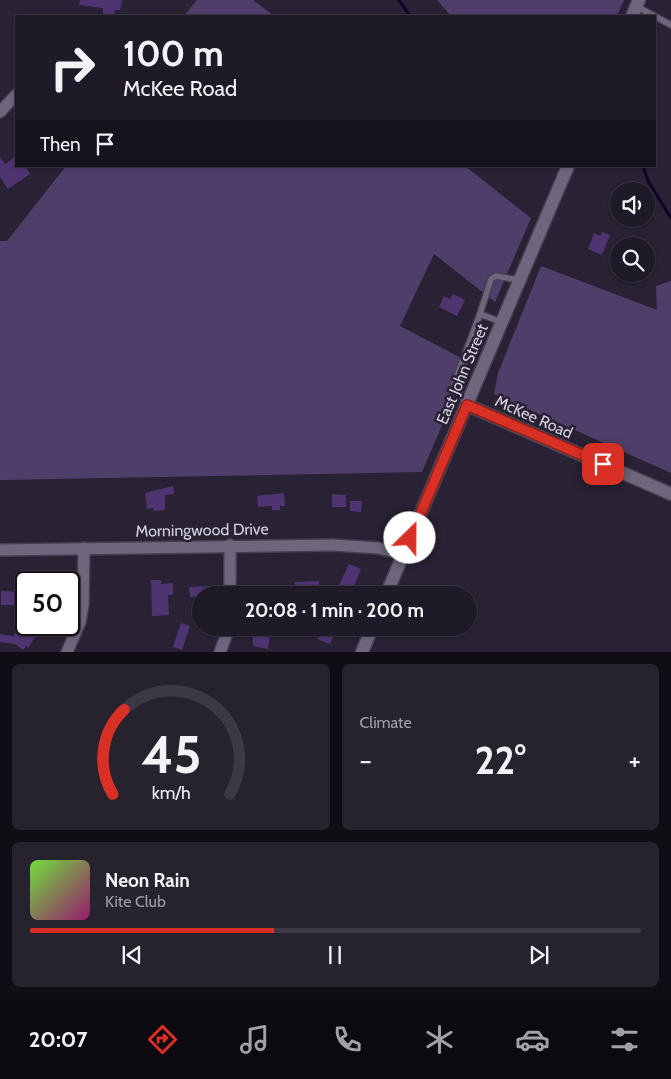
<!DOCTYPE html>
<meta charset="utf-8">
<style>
:root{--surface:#1e1a27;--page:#26232f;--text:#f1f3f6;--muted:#a1a1a7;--line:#3c3844;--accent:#d93025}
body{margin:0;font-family:Cabin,sans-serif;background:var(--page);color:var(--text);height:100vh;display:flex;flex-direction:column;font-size:19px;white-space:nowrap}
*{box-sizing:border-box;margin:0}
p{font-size:16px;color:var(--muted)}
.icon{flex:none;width:28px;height:28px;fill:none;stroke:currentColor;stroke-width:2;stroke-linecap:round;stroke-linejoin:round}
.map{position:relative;height:652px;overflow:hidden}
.panel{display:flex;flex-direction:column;gap:12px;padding:12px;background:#100e15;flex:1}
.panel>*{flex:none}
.top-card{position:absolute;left:15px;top:15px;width:641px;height:152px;border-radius:0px;box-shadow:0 1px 4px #0004,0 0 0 1px var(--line);background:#1e1a27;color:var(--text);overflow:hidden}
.controls{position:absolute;left:610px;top:182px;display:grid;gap:10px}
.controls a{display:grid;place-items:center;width:45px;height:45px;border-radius:50%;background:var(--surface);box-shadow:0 1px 4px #0004,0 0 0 1px var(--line);font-size:25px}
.speed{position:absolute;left:15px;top:571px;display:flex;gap:10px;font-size:25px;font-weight:700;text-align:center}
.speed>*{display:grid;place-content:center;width:65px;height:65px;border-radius:50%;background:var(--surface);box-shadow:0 1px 4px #0004,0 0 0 1px var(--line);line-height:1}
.speed .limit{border:2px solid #111;border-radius:8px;background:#fff;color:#111}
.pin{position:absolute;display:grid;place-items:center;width:42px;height:42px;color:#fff;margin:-21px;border-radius:10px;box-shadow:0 2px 8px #0006}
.me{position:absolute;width:55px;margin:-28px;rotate:23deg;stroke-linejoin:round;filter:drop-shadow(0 0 4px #0008)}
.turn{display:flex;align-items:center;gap:18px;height:105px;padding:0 25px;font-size:22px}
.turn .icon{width:65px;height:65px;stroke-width:2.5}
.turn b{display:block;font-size:35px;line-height:42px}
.then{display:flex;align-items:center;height:48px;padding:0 25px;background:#0003;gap:10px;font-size:19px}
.big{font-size:38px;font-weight:700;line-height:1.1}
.panel .tile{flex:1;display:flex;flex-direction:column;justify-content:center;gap:8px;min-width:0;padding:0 18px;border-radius:8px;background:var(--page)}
.panel .dial{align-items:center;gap:0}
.dial svg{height:130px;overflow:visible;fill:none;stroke:var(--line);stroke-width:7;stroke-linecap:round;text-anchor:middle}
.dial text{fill:var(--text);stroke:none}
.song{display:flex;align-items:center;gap:15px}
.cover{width:60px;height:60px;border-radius:8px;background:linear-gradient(135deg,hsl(100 70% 55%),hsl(320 70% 35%))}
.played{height:5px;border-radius:2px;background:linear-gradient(90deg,var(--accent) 40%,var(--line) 40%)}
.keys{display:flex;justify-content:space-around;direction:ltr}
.heat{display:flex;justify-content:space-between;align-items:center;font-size:28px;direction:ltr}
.panel .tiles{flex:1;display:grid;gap:12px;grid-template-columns:1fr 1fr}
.tile:last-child{grid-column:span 2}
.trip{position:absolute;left:192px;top:586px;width:285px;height:50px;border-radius:25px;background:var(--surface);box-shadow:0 1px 4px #0004,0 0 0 1px var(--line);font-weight:700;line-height:50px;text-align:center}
.dock{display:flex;height:80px;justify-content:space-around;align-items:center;background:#0c0a10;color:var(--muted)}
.dock .icon{width:35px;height:35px}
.dock .selected{color:var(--accent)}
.dock b{font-size:22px;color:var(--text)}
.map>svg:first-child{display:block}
.green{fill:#4f3e6a}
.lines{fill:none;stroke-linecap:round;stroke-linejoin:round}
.stream{stroke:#130028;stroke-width:3}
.building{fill:#4e3572}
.lane-casing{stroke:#443e4e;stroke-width:8}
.street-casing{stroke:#443e4e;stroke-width:14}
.secondary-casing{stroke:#443e4e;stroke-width:15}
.lane{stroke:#6d667c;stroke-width:5.5}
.street{stroke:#6d667c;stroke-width:11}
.secondary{stroke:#6d667c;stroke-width:12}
.route-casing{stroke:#8d1f18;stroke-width:12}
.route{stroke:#d93025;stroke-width:9}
.labels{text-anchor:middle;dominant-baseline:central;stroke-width:5;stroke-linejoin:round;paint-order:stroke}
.street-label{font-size:16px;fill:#d5d1de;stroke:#282234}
</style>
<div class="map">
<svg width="671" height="652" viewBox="0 0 671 652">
<rect width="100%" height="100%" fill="#282234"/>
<!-- green -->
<g class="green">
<polygon points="197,0 253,0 274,16 184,16"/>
<polygon points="437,0 624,0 617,16 451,16"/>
<polygon points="66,166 465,166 531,218 495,302 434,254 400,326 469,362 422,472 0,480 0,241 7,241"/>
<polygon points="541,266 657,310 656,286 671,281 671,473 494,394 498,373"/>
</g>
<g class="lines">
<!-- stream -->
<g class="stream">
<polyline points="399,0 410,16"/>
<polyline points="643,166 648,181 671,218"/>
</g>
</g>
<!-- building -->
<g class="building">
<polygon points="80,0 122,0 120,10 115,10 114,16 103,16 103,8 79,5"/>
<polygon points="16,156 16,166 25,166 30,174 8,189 0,177 0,157 5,164"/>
<polygon points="602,232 610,235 602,255 588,249 594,233 600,236"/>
<polygon points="453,294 465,300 457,316 439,307 444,296 450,299"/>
<polygon points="173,486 174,494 165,495 165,510 153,511 153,508 147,509 145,493"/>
<polygon points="284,493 285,506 280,506 280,510 272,510 272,506 258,507 257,496"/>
<polygon points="332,494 346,495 346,507 332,507"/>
<polygon points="350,501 362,501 361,512 350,511"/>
<polygon points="349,564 361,569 351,593 338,587"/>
<polygon points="41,573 51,573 52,582 42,582"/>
<polygon points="151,580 161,580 161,584 173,583 173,595 168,595 169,615 152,616"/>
<polygon points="319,581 320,593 295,594 295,582"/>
<polygon points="210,586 211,595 190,597 189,587"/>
<polygon points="1,591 26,592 26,605 1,605"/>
<polygon points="181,623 190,626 182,650 173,647"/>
<polygon points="32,626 39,631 28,648 26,646 23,650 15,644 0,642 0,634 13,636 17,631 25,638"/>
<polygon points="257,628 271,628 268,649 253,646 253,632 256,633"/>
<polygon points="323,628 337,628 330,644 317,639"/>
</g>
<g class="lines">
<defs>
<g id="lane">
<polyline points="636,6 671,25"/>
<polyline points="480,314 491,279 496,276 519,280"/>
<polyline points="466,403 454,384 480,314 501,322"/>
</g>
<g id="street">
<polyline points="0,112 16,95"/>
<polyline points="0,550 333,545 378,548 403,554"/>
<polyline points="230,595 230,545"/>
<polyline points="67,652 80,622 83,605 84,548"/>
<polyline points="220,652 229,628"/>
</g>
<g id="secondary">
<polyline points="632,16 639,0"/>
<polyline points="467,405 671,494"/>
<polyline points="386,595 568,166"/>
<polyline points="362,652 372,628"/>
</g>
</defs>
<!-- lane casing -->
<use href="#lane" class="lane-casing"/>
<!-- street casing -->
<use href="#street" class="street-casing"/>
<!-- secondary casing -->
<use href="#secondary" class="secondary-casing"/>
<!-- lane -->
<use href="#lane" class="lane"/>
<!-- street -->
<use href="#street" class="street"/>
<!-- secondary -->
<use href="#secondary" class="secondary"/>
</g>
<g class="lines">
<defs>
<polyline id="route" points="410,538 467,405 603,464"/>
</defs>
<!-- route casing -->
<use href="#route" class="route-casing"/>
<!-- route -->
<use href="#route" class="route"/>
</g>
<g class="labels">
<!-- street labels -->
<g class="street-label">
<text transform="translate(462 374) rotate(-67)">East John Street</text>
<text transform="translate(534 417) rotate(24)">McKee Road</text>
<text transform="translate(202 530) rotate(-1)">Morningwood Drive</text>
</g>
</g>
</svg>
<div class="controls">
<a><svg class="icon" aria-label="sound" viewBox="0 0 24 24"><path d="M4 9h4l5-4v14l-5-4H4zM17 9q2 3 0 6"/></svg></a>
<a><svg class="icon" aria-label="search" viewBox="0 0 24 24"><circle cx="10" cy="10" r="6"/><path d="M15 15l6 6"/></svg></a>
</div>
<div class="speed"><div class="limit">50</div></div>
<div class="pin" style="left:603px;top:464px;background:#d93025"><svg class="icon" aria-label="arrive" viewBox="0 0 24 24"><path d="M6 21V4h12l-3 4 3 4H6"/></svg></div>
<svg class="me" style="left:410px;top:538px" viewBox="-20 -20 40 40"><circle r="19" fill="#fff"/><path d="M0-13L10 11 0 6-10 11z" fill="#d93025"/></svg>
<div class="trip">20:08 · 1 min · 200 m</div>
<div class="top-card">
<div class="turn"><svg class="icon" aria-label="right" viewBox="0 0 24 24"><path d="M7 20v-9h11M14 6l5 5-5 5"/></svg><div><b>100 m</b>McKee Road</div></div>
<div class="then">Then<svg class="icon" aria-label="arrive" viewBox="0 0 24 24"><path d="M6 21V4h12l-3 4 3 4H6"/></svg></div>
</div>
</div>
<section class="panel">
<div class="tiles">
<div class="tile dial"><svg viewBox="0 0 100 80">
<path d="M14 69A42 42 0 1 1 86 69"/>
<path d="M14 69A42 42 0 0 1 21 17" stroke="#d93025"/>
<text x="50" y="56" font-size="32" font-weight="700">45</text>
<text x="50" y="72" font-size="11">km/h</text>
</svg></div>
<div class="tile"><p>Climate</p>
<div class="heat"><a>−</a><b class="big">22°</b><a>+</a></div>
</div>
<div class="tile">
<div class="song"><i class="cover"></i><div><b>Neon Rain</b><p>Kite Club</p></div></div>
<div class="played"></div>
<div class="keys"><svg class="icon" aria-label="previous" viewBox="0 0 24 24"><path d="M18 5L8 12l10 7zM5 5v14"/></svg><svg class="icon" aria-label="pause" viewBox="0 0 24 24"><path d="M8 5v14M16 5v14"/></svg><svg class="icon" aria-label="next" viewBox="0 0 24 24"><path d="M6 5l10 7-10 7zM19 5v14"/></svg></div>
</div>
</div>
</section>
<nav class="dock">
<b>20:07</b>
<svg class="icon selected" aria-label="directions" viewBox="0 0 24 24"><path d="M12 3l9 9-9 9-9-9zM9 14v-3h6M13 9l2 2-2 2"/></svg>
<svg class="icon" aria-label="music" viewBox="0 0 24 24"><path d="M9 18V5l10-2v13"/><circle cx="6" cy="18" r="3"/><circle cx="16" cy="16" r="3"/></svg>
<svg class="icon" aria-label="phone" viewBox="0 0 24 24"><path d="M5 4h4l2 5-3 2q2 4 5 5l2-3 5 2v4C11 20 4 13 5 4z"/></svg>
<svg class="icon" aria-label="climate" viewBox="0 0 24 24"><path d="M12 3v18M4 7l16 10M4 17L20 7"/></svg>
<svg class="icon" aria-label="car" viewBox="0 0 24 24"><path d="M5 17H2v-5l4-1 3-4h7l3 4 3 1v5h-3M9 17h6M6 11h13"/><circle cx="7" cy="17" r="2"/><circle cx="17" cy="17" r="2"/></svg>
<svg class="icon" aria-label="filters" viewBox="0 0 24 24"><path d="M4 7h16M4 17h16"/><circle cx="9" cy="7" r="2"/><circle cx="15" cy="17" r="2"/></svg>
</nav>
